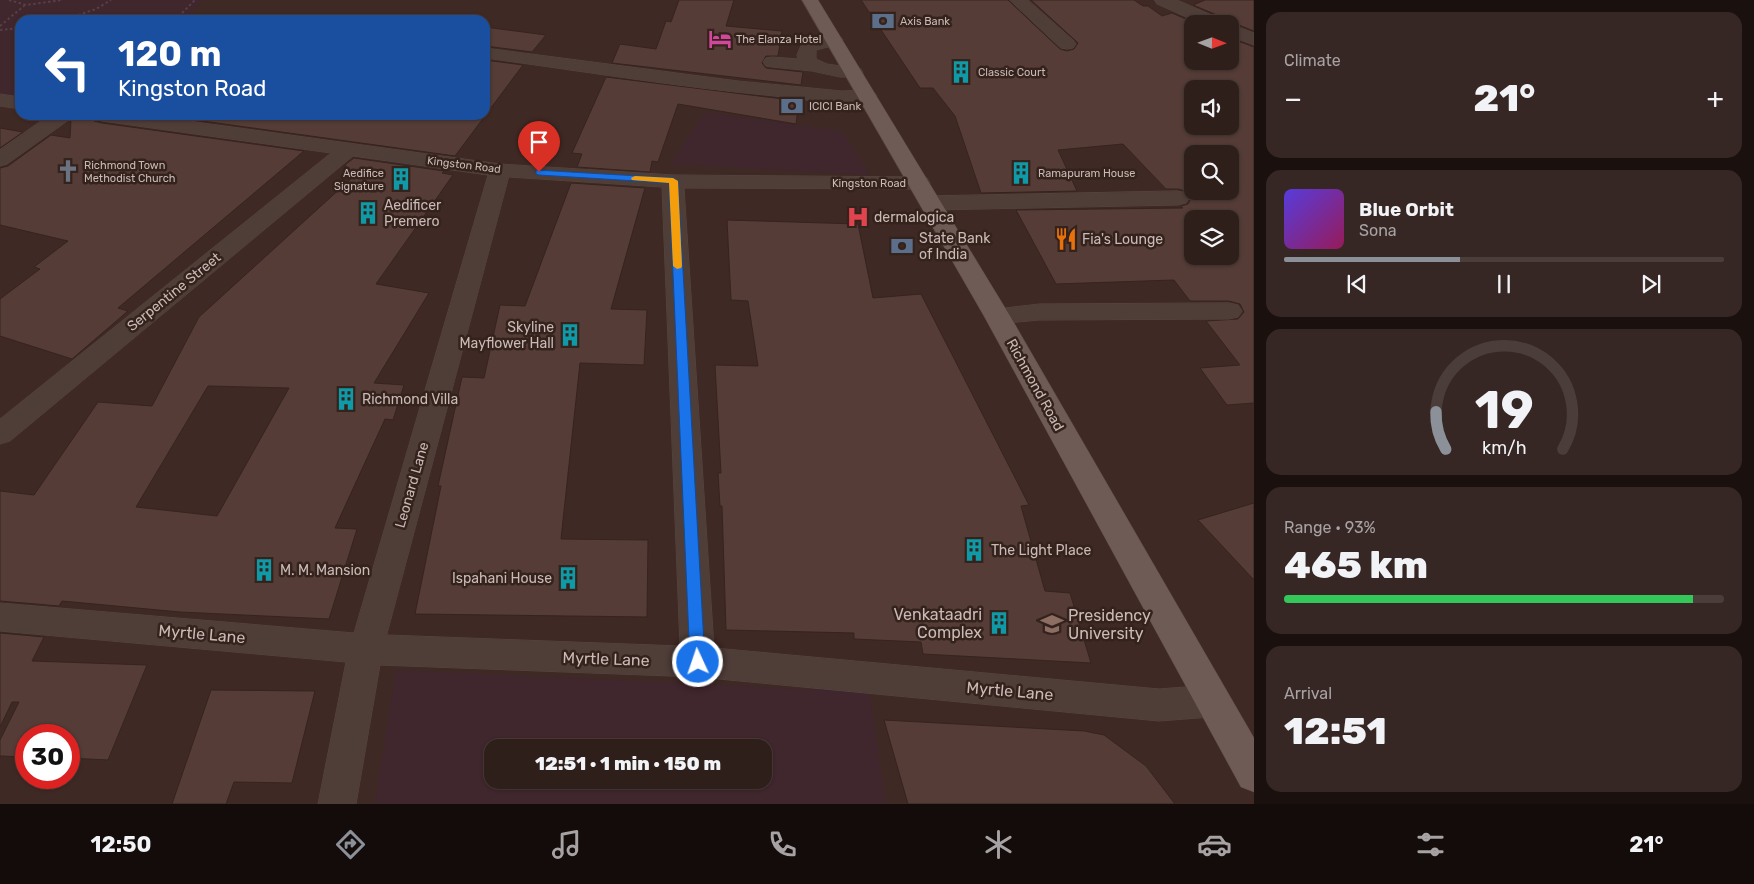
<!DOCTYPE html>
<meta charset="utf-8">
<style>
:root{--surface:#2f1f1b;--page:#372724;--text:#f1f3f6;--muted:#a7a2a3;--line:#4a3d3a;--accent:#8c9099}
body{margin:0;font-family:Rubik,sans-serif;background:var(--page);color:var(--text);height:100vh;display:flex;flex-direction:column;font-size:19px;white-space:nowrap}
*{box-sizing:border-box;margin:0}
p{font-size:16px;color:var(--muted)}
.icon{flex:none;width:28px;height:28px;fill:none;stroke:currentColor;stroke-width:2;stroke-linecap:round;stroke-linejoin:round}
.map{position:relative;flex:1;overflow:hidden}
.sheet{display:flex;flex-direction:column;gap:12px;padding:12px;background:#1a110f;width:500px}
.sheet>*{flex:none}
.hud{position:absolute;left:15px;top:15px;width:475px;height:105px;border-radius:15px;box-shadow:0 1px 4px #0004,0 0 0 1px var(--line);background:#1a4fa0;color:#fff;overflow:hidden}
.needle{width:32px;rotate:91deg}
.fabs{position:absolute;left:1184px;top:15px;display:grid;gap:10px}
.fabs a{display:grid;place-items:center;width:55px;height:55px;border-radius:10px;background:var(--surface);box-shadow:0 1px 4px #0004,0 0 0 1px var(--line);font-size:25px}
.speed{position:absolute;left:15px;top:724px;display:flex;gap:10px;font-size:25px;font-weight:700;text-align:center}
.speed>*{display:grid;place-content:center;width:65px;height:65px;border-radius:50%;background:var(--surface);box-shadow:0 1px 4px #0004,0 0 0 1px var(--line);line-height:1}
.speed .limit{border:8px solid #d22;background:#fff;color:#111}
.pin{position:absolute;display:grid;place-items:center;width:42px;height:42px;color:#fff;margin:-51px -21px;border-radius:50% 50% 50% 0;rotate:-45deg;box-shadow:0 0 5px #0007}
.pin .icon{rotate:45deg}
.me{position:absolute;width:55px;margin:-28px;rotate:357deg;stroke-linejoin:round;filter:drop-shadow(0 0 4px #0008)}
.turn{display:flex;align-items:center;gap:18px;height:105px;padding:0 20px;font-size:22px}
.turn .icon{width:65px;height:65px;stroke-width:2.5}
.turn b{display:block;font-size:35px;line-height:42px}
.big{font-size:38px;font-weight:800;line-height:1.1}
.sheet .card{flex:1;display:flex;flex-direction:column;justify-content:center;gap:8px;min-width:0;padding:0 18px;border-radius:15px;background:var(--page)}
.sheet .dial{align-items:center;gap:0}
.dial svg{height:130px;overflow:visible;fill:none;stroke:var(--line);stroke-width:7;stroke-linecap:round;text-anchor:middle}
.dial text{fill:var(--text);stroke:none}
.song{display:flex;align-items:center;gap:15px}
.cover{width:60px;height:60px;border-radius:8px;background:linear-gradient(135deg,hsl(250 70% 55%),hsl(330 70% 35%))}
.played{height:5px;border-radius:2px;background:linear-gradient(90deg,var(--accent) 40%,var(--line) 40%)}
.keys{display:flex;justify-content:space-around;direction:ltr}
.heat{display:flex;justify-content:space-between;align-items:center;font-size:28px;direction:ltr}
.charge{height:8px;border-radius:4px;background:linear-gradient(90deg,#34c759 93%,var(--line) 0)}
.trip{position:absolute;left:484px;top:739px;width:288px;height:50px;border-radius:15px;background:var(--surface);box-shadow:0 1px 4px #0004,0 0 0 1px var(--line);font-weight:800;line-height:50px;text-align:center}
.tab-bar{display:flex;height:80px;justify-content:space-around;align-items:center;background:#130c0b;color:var(--muted)}
.tab-bar .icon{width:35px;height:35px}
.tab-bar .active{color:var(--accent)}
.tab-bar b{font-size:22px;color:var(--text)}
main{display:flex;flex:1;min-height:0}
.map>svg:first-child{display:block}
.green{fill:#40262d;fill-rule:evenodd}
.building{fill:#553c36;stroke:#36241f;fill-rule:evenodd}
.lines{fill:none;stroke-linecap:round;stroke-linejoin:round}
.minor-casing{stroke:#584642;stroke-width:1}
.major-casing{stroke:#584642;stroke-width:1}
.path{stroke:#583f47;stroke-width:2;stroke-dasharray:2.5 2.5;stroke-linecap:butt}
.minor{fill:#4f3d38;fill-rule:evenodd}
.major{fill:#6f5b56;fill-rule:evenodd}
.route{fill:#1a73e8;stroke:#114b97}
.slow{fill:#f59e0b}
.labels{text-anchor:middle;dominant-baseline:central;stroke-width:5;stroke-linejoin:round;paint-order:stroke}
.far-poi-label{font-size:11px;fill:#cab9b5;stroke:#34221d;text-anchor:start}
.far-street-label{font-size:11px;fill:#cab9b5;stroke:#34221d}
.poi-label{font-size:14px;fill:#cab9b5;stroke:#34221d;text-anchor:start}
.street-label{font-size:14px;fill:#cab9b5;stroke:#34221d}
.near-poi-label{font-size:16px;fill:#cab9b5;stroke:#34221d;text-anchor:end}
.near-street-label{font-size:16px;fill:#cab9b5;stroke:#34221d}
</style>
<main>
<div class="map">
<svg width="1254" height="804" viewBox="0 0 1254 804">
<rect width="100%" height="100%" fill="#3f2924"/>
<!-- green -->
<g class="green">
<polygon points="0,0 203,0 184,20 20,20 20,97 0,95"/>
<polygon points="705,112 842,131 870,175 671,164"/>
<path d="M396 670 869 692 886 804H375ZM492 748H762V780H492Z"/>
</g>
<!-- building -->
<g class="building">
<polygon points="679,0 734,0 726,26 782,31 778,56 766,56 762,63 766,68 803,72 801,85 612,63 620,44 656,49 666,21 671,22"/>
<path d="M861 0H1008L1060 49 1067 51 1074 49 1078 43 1031 0H1134L1143 6H1148L1162 16 1172 13 1197 24H1192V61H1230V38L1254 47V403L1227 405 1200 368 1240 365 1206 321 1238 319 1244 312 1240 304 1229 301H1190L1174 280 1056 284 1016 210 1183 208 1181 206 1188 204 1191 199 1188 192 1178 189H1166L1123 144 1058 150 1077 191 981 193 955 116 933 88H920ZM1192 89H1230V126H1192ZM1192 154H1230V191H1192ZM1192 219H1230V256H1192Z"/>
<polygon points="1205,0 1254,0 1254,31 1231,22 1227,24 1224,18 1193,5"/>
<polygon points="485,27 546,35 532,52 485,46"/>
<polygon points="485,60 523,65 455,156 159,115 485,115"/>
<polygon points="606,77 799,101 796,124 678,104 658,162 652,161 650,172 577,167 582,154 572,153"/>
<polygon points="75,115 90,115 94,121 102,123 304,151 118,308 128,311 72,359 0,336 0,299 40,269 34,267 68,241 0,225 0,168 8,166 51,135 70,138 71,120"/>
<polygon points="0,128 23,132 0,148"/>
<path d="M354 158 444 171 442 173 453 175 376 284 429 293 374 383 404 385 393 420 385 419 335 528 357 529 329 619 180 612 62 601 59 606 0 601V491L34 495 98 402 152 406 199 317 354 176 345 165ZM208 386 289 388 217 516 136 507Z"/>
<polygon points="571,183 645,188 611,309 647,310 644,365 580,363 561,539 648,540 647,617 415,614 441,486 438,486 462,377 484,378 500,305 525,306"/>
<polygon points="727,220 858,224 873,298 921,294 1029,505 1021,506 1045,591 1070,593 1091,663 923,654 921,642 854,639 854,633 726,630 722,506 720,506 718,473 721,473 715,365 758,366 748,301 731,300"/>
<polygon points="1254,503 1254,580 1198,520"/>
<polygon points="0,633 44,637 32,661 147,665 108,760 69,758 69,735 26,735 26,757 0,756 0,740 19,702 12,702 0,727"/>
<polygon points="211,690 315,691 292,783 234,782 226,804 172,804"/>
<polygon points="884,720 1084,731 1104,735 1146,766 1175,804 908,804"/>
</g>
<g class="lines">
<defs>
<g id="minor">
<polygon points="1010,0 1028,0 1073,40 1076,44 1073,48 1067,49 1061,48"/>
<polygon points="1155,0 1177,0 1223,20 1225,24 1202,24 1157,4"/>
<polygon points="1230,24 1254,33 1254,45 1230,36"/>
<polygon points="834,35 840,36 843,40 840,44 816,50 816,59 827,64 861,69 863,73 861,77 840,77 812,71 772,67 766,66 763,62 766,58 772,57 798,59 797,55 802,43 811,39"/>
<path d="M485 48 738 81 842 91 867 90 874 92 877 96 874 100C843 108 807 99 775 96 678 87 582 71 485 58Z"/>
<polygon points="0,94 20,97 20,109 0,106"/>
<polygon points="50,115 73,115 70,119 7,164 0,166 0,150"/>
<path d="M92 115H145L500 164 673 175 919 177 927 178 930 183 927 188 919 189 684 188 714 648 1159 689 1211 685 1224 689 1229 701 1224 713 1211 717 1159 721 698 677 380 665 356 804H318L346 662 0 631V603L354 633 488 175 353 156 10 441 0 444V419L331 153 102 121 95 119ZM509 177 662 187 680 646 387 635Z"/>
<polygon points="1178,191 1186,193 1189,198 1186,203 1178,205 931,210 923,208 920,203 923,198 931,196"/>
<polygon points="1229,303 1238,305 1242,311 1238,317 1229,319 1039,320 997,324 988,322 984,316 988,310 1039,304"/>
</g>
<polygon id="major" points="802,0 818,0 1010,316 1254,738 1254,792 1241,787 984,316"/>
</defs>
<!-- minor casing -->
<use href="#minor" class="minor-casing"/>
<!-- major casing -->
<use href="#major" class="major-casing"/>
<!-- path -->
<g class="path">
<polyline points="9,0 26,5 62,0"/>
<polyline points="64,20 96,9 111,0"/>
<polyline points="175,20 195,0"/>
<polyline points="0,26 25,5"/>
<polyline points="0,30 20,28"/>
</g>
<!-- minor -->
<use href="#minor" class="minor"/>
<!-- major -->
<use href="#major" class="major"/>
</g>
<!-- route -->
<polygon class="route" points="536,170 673,178 678,181 705,662 703,667 698,669 693,667 690,662 669,183 539,175 536,174"/>
<!-- slow -->
<polygon class="slow" points="635,176 673,178 678,181 682,266 681,268 677,269 673,266 669,183 632,180 631,178"/>
<!-- icons -->
<defs>
<symbol id="bank-bare" viewBox="-9 -9 18 18"><path d="M-6-4H6V4H-6ZM0-2.3a2.3 2.3 0 1 0 0 4.6a2.3 2.3 0 1 0 0-4.6Z" fill="#5c6f8a" stroke="#34221d" stroke-width="2.5" paint-order="stroke"/></symbol>
<symbol id="hotel-bare" viewBox="-9 -9 18 18"><path d="M-6-4.5h1.5V1H6V5H4.5V3h-9V5H-6ZM-4 0a1.8 1.8 0 1 1 3.6 0ZM.5 0V-2.5h3Q6-2.5 6 0Z" fill="#d1479c" stroke="#34221d" stroke-width="2.5" paint-order="stroke"/></symbol>
<symbol id="building-bare" viewBox="-9 -9 18 18"><path d="M-4-6H4V6H1V3H-1V6H-4ZM-2.5-4.3h1.7v1.8h-1.7ZM.8-4.3h1.7v1.8H.8ZM-2.5-1h1.7V.8h-1.7ZM.8-1h1.7V.8H.8Z" fill="#0f9aa8" stroke="#34221d" stroke-width="2.5" paint-order="stroke"/></symbol>
<symbol id="church-bare" viewBox="-9 -9 18 18"><path d="M-1.2-6h2.4v3.5h3.3v2.4h-3.3V6h-2.4V-.1h-3.3v-2.4h3.3Z" fill="#6b7280" stroke="#34221d" stroke-width="2.5" paint-order="stroke"/></symbol>
<symbol id="hospital-bare" viewBox="-9 -9 18 18"><path d="M-5-5h3v3.5h4V-5h3V5h-3V1.5h-4V5h-3Z" fill="#e0444e" stroke="#34221d" stroke-width="2.5" paint-order="stroke"/></symbol>
<symbol id="restaurant-bare" viewBox="-9 -9 18 18"><path d="M-5-6h1v4h1v-4h1v4h1v-4h1v5L-1.5 .5V6h-2V.5L-5-1ZM5-6V6H3V1.5H1.5Q1.5-4 5-6Z" fill="#e8710a" stroke="#34221d" stroke-width="2.5" paint-order="stroke"/></symbol>
<symbol id="university-bare" viewBox="-9 -9 18 18"><path d="M0-5L7-2L0 1L-7-2ZM-4 1L0 2.5L4 1V4Q0 6-4 4Z" fill="#8d6e63" stroke="#34221d" stroke-width="2.5" paint-order="stroke"/></symbol>
</defs>
<g fill-rule="evenodd">
<use href="#bank-bare" x="867" y="5" width="32" height="32"/>
<use href="#hotel-bare" x="704" y="23" width="32" height="32"/>
<use href="#building-bare" x="945" y="56" width="32" height="32"/>
<use href="#bank-bare" x="776" y="90" width="32" height="32"/>
<use href="#church-bare" x="52" y="155" width="32" height="32"/>
<use href="#building-bare" x="1005" y="157" width="32" height="32"/>
<use href="#building-bare" x="385" y="163" width="32" height="32"/>
<use href="#building-bare" x="352" y="197" width="32" height="32"/>
<use href="#hospital-bare" x="842" y="201" width="32" height="32"/>
<use href="#restaurant-bare" x="1050" y="223" width="32" height="32"/>
<use href="#bank-bare" x="886" y="230" width="32" height="32"/>
<use href="#building-bare" x="554" y="319" width="32" height="32"/>
<use href="#building-bare" x="330" y="383" width="32" height="32"/>
<use href="#building-bare" x="958" y="534" width="32" height="32"/>
<use href="#building-bare" x="248" y="554" width="32" height="32"/>
<use href="#building-bare" x="552" y="562" width="32" height="32"/>
<use href="#building-bare" x="983" y="607" width="32" height="32"/>
<use href="#university-bare" x="1036" y="608" width="32" height="32"/>
</g>
<g class="labels">
<!-- far-poi labels -->
<g class="far-poi-label">
<text x="900" y="21">Axis Bank</text>
<text x="736" y="39">The Elanza Hotel</text>
<text x="978" y="72">Classic Court</text>
<text x="809" y="106">ICICI Bank</text>
<text x="84" y="165">Richmond Town<tspan x="84" dy="13">Methodist Church</tspan></text>
<text x="384" y="173" text-anchor="end">Aedifice<tspan x="384" dy="13">Signature</tspan></text>
<text x="1038" y="173">Ramapuram House</text>
</g>
<!-- far-street labels -->
<g class="far-street-label">
<text transform="translate(464 165) rotate(7)">Kingston Road</text>
<text x="869" y="183">Kingston Road</text>
</g>
<!-- poi labels -->
<g class="poi-label">
<text x="384" y="205">Aedificer<tspan x="384" dy="16">Premero</tspan></text>
<text x="874" y="217">dermalogica</text>
<text x="919" y="238">State Bank<tspan x="919" dy="16">of India</tspan></text>
<text x="1082" y="239">Fia's Lounge</text>
<text x="554" y="327" text-anchor="end">Skyline<tspan x="554" dy="16">Mayflower Hall</tspan></text>
<text x="362" y="399">Richmond Villa</text>
<text x="991" y="550">The Light Place</text>
<text x="280" y="570">M. M. Mansion</text>
<text x="552" y="578" text-anchor="end">Ispahani House</text>
</g>
<!-- street labels -->
<g class="street-label">
<text transform="translate(174 292) rotate(-39)">Serpentine Street</text>
<text transform="translate(1035 385) rotate(61)">Richmond Road</text>
<text transform="translate(412 485) rotate(-74)">Leonard Lane</text>
</g>
<!-- near-poi labels -->
<g class="near-poi-label">
<text x="982" y="614">Venkataadri<tspan x="982" dy="18">Complex</tspan></text>
<text x="1068" y="615" text-anchor="start">Presidency<tspan x="1068" dy="18">University</tspan></text>
</g>
<!-- near-street labels -->
<g class="near-street-label">
<text transform="translate(202 634) rotate(5)">Myrtle Lane</text>
<text transform="translate(606 659) rotate(2)">Myrtle Lane</text>
<text transform="translate(1010 691) rotate(5)">Myrtle Lane</text>
</g>
</g>
</svg>
<div class="fabs">
<a><svg class="needle" viewBox="-14 -14 28 28"><path d="M0-13l5 13h-10z" fill="#e53935"/><path d="M0 13l5-13h-10z" fill="#a7a2a3"/></svg></a>
<a><svg class="icon" aria-label="sound" viewBox="0 0 24 24"><path d="M4 9h4l5-4v14l-5-4H4zM17 9q2 3 0 6"/></svg></a>
<a><svg class="icon" aria-label="search" viewBox="0 0 24 24"><circle cx="10" cy="10" r="6"/><path d="M15 15l6 6"/></svg></a>
<a><svg class="icon" aria-label="layers" viewBox="0 0 24 24"><path d="M12 4l9 5-9 5-9-5zM3 14l9 5 9-5"/></svg></a>
</div>
<div class="speed"><div class="limit">30</div></div>
<div class="pin" style="left:539px;top:172px;background:#d93025"><svg class="icon" aria-label="arrive" viewBox="0 0 24 24"><path d="M6 21V4h12l-3 4 3 4H6"/></svg></div>
<svg class="me" style="left:698px;top:662px" viewBox="-20 -20 40 40"><circle r="17" fill="#1a73e8" stroke="#fff" stroke-width="3"/><path d="M0-11L8 9 0 5-8 9z" fill="#fff"/></svg>
<div class="trip">12:51 · 1 min · 150 m</div>
<div class="hud">
<div class="turn"><svg class="icon" aria-label="left" viewBox="0 0 24 24"><path d="M17 20v-9H6M10 6l-5 5 5 5"/></svg><div><b>120 m</b>Kingston Road</div></div>
</div>
</div>
<section class="sheet">
<div class="card"><p>Climate</p>
<div class="heat"><a>−</a><b class="big">21°</b><a>+</a></div>
</div>
<div class="card">
<div class="song"><i class="cover"></i><div><b>Blue Orbit</b><p>Sona</p></div></div>
<div class="played"></div>
<div class="keys"><svg class="icon" aria-label="previous" viewBox="0 0 24 24"><path d="M18 5L8 12l10 7zM5 5v14"/></svg><svg class="icon" aria-label="pause" viewBox="0 0 24 24"><path d="M8 5v14M16 5v14"/></svg><svg class="icon" aria-label="next" viewBox="0 0 24 24"><path d="M6 5l10 7-10 7zM19 5v14"/></svg></div>
</div>
<div class="card dial"><svg viewBox="0 0 100 80">
<path d="M14 69A42 42 0 1 1 86 69"/>
<path d="M14 69A42 42 0 0 1 8 46" stroke="#8c9099"/>
<text x="50" y="56" font-size="32" font-weight="700">19</text>
<text x="50" y="72" font-size="11">km/h</text>
</svg></div>
<div class="card"><p>Range · 93%</p><b class="big">465 km</b><div class="charge"></div></div>
<div class="card"><p>Arrival</p><b class="big">12:51</b></div>
</section>
</main>
<nav class="tab-bar">
<b>12:50</b>
<svg class="icon active" aria-label="directions" viewBox="0 0 24 24"><path d="M12 3l9 9-9 9-9-9zM9 14v-3h6M13 9l2 2-2 2"/></svg>
<svg class="icon" aria-label="music" viewBox="0 0 24 24"><path d="M9 18V5l10-2v13"/><circle cx="6" cy="18" r="3"/><circle cx="16" cy="16" r="3"/></svg>
<svg class="icon" aria-label="phone" viewBox="0 0 24 24"><path d="M5 4h4l2 5-3 2q2 4 5 5l2-3 5 2v4C11 20 4 13 5 4z"/></svg>
<svg class="icon" aria-label="climate" viewBox="0 0 24 24"><path d="M12 3v18M4 7l16 10M4 17L20 7"/></svg>
<svg class="icon" aria-label="car" viewBox="0 0 24 24"><path d="M5 17H2v-5l4-1 3-4h7l3 4 3 1v5h-3M9 17h6M6 11h13"/><circle cx="7" cy="17" r="2"/><circle cx="17" cy="17" r="2"/></svg>
<svg class="icon" aria-label="filters" viewBox="0 0 24 24"><path d="M4 7h16M4 17h16"/><circle cx="9" cy="7" r="2"/><circle cx="15" cy="17" r="2"/></svg>
<b>21°</b>
</nav>
